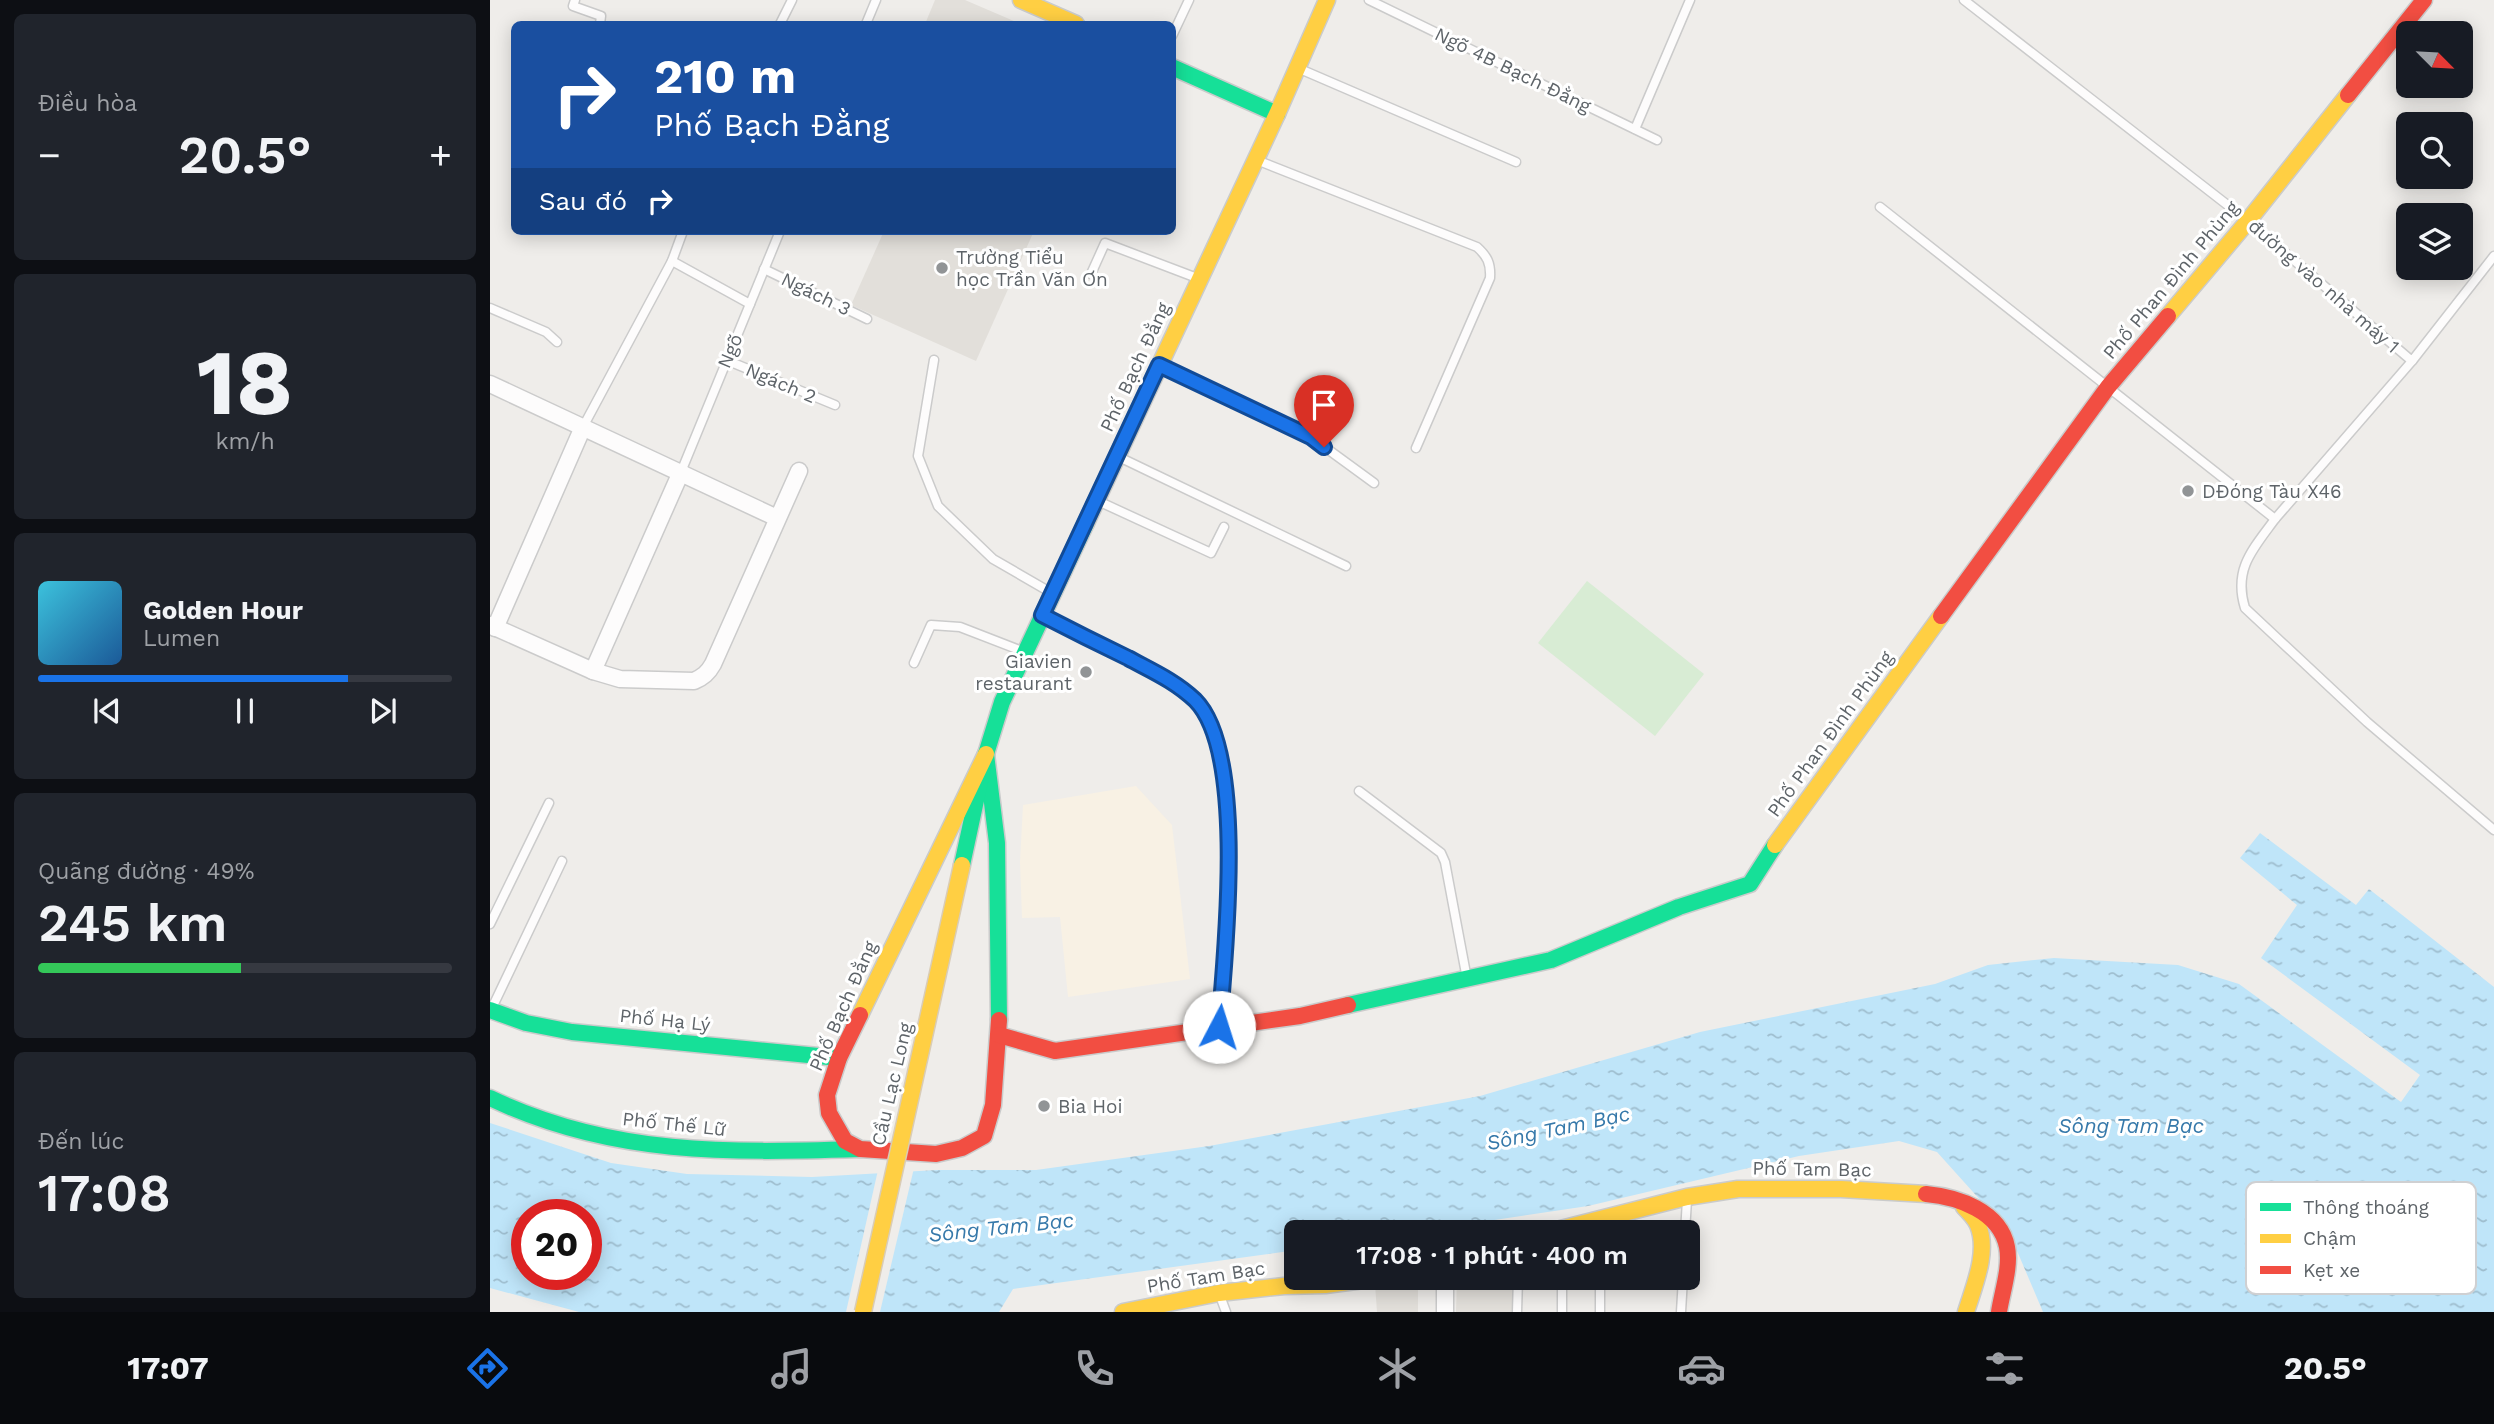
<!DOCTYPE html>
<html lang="vi">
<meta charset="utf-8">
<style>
:root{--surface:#171b24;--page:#20242c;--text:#f1f3f6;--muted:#9ea1a6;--line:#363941;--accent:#1a73e8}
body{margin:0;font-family:"Work Sans",sans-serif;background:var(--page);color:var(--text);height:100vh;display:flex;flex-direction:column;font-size:26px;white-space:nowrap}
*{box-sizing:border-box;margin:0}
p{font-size:23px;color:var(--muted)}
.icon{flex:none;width:38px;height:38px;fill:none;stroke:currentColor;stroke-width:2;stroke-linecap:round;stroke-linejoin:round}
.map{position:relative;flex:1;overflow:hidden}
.panel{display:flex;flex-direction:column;gap:14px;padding:14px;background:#0d0f14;width:490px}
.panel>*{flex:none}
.guide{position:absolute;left:21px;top:21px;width:665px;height:214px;border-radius:10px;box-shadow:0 4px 18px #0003;background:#1a4fa0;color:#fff;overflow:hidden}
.needle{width:46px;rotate:114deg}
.controls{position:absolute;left:1906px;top:21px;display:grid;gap:14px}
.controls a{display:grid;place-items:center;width:77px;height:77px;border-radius:10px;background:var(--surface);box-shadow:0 4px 18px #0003;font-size:35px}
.speed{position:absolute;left:21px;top:1199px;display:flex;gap:14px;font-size:35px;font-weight:700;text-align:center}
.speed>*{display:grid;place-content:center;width:91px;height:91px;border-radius:50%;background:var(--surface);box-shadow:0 4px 18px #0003;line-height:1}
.speed .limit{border:10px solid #d22;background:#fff;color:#111}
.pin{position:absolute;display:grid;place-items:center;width:60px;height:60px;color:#fff;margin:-72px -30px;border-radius:50% 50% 50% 0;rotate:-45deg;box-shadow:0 0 7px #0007}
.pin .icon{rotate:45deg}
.me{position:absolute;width:77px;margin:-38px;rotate:5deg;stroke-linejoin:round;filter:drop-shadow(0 0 5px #0008)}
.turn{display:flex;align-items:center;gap:24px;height:147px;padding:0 28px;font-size:32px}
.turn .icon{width:91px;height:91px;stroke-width:2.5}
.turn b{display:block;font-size:49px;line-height:60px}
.then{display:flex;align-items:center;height:66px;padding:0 28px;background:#0003;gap:14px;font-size:26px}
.big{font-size:52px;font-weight:600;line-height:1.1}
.panel .widget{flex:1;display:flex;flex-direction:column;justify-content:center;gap:10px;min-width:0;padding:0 24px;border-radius:10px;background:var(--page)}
.panel .dial{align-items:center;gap:0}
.dial b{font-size:91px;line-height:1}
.song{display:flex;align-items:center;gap:21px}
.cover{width:84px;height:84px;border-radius:10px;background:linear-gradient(135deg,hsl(190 70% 55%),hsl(210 70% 35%))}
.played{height:7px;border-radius:4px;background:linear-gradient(90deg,var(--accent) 75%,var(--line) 75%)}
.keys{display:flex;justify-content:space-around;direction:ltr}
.heat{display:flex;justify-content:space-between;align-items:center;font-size:38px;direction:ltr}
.charge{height:10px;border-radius:5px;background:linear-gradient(90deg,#34c759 49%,var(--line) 0)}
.trip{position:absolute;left:794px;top:1220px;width:416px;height:70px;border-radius:10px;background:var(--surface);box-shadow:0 4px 18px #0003;font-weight:600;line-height:70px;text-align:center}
.tabs{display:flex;height:112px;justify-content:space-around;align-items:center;background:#090b0e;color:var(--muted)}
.tabs .icon{width:49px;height:49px}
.tabs .current{color:var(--accent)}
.tabs b{font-size:32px;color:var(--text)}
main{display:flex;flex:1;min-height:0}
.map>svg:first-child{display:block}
.commercial{fill:#f8f1e4}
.education{fill:#e2dfda}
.pitch{fill:#d8ecd4}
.water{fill:url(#water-ripples);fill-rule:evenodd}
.pier{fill:#efedea}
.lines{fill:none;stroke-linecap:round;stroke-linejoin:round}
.lane-casing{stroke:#cbcbcb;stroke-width:11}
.street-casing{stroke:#cbcbcb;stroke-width:19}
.fast-casing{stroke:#cacbcb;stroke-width:19}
.slow-casing{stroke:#cacbcb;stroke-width:19}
.jam-casing{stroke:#cacbcb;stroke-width:19}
.lane{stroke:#fdfcfc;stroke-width:8}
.street{stroke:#fdfcfc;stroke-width:16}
.fast{stroke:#16e098;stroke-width:16}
.slow{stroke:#ffcf43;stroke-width:16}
.jam{stroke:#f24e42;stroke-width:16}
.slow-bridge-casing{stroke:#d9ccb6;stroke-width:19;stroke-linecap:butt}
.slow-bridge{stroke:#ffcf43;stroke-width:16}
.route-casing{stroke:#114b97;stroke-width:18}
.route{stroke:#1a73e8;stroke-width:12}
.poi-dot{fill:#919496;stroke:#fff;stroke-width:2.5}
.labels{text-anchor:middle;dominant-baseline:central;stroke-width:6;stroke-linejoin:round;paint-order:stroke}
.street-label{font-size:19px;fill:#5e6469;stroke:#fff}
.poi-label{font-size:19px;fill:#5e6469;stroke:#fff;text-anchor:start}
.water-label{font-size:21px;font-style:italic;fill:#3679aa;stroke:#fff}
.key{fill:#fff;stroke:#cfd0d2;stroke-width:2}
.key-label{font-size:19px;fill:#5e6469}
</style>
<main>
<section class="panel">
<div class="widget"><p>Điều hòa</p>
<div class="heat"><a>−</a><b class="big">20.5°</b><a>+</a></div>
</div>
<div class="widget dial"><b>18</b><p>km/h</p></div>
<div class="widget">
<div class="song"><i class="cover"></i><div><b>Golden Hour</b><p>Lumen</p></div></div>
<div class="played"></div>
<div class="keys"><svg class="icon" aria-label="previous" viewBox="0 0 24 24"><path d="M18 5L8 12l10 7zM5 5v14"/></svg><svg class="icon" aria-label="pause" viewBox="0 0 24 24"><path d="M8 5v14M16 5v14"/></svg><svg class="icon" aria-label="next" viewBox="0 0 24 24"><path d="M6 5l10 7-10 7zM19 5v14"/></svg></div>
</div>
<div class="widget"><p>Quãng đường · 49%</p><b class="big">245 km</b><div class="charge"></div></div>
<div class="widget"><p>Đến lúc</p><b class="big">17:08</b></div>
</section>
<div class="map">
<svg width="2004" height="1312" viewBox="0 0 2004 1312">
<defs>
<pattern id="water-ripples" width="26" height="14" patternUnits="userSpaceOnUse" patternTransform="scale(1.75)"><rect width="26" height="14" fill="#bfe5f9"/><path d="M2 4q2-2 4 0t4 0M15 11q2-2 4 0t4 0" fill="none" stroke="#9ebdce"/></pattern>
</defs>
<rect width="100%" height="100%" fill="#efedea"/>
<!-- commercial -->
<polygon class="commercial" points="646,786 682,825 700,979 578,997 570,917 532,918 530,862 533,805"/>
<!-- education -->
<g class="education">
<polygon points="445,0 475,0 531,24 435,24"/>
<polygon points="394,231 544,231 486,361 361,305"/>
<polygon points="928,1278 928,1312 887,1312 885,1284"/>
<polygon points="967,1278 1027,1278 1026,1312 966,1312"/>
</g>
<!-- pitch -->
<polygon class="pitch" points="1097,581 1214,674 1165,736 1048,643"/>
<!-- water -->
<path class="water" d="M1770 833 1866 905 1879 889 2004 987V1312H1553L1519 1232 1447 1152 1409 1141 1309 1156 1098 1206 925 1232H807V1250L523 1289 509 1312H89L0 1288V1123L121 1163 197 1174 322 1177 447 1170H546L719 1146 990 1096 1210 1032 1445 984 1498 965 1564 958 1688 965 1749 984 1911 1102 1930 1075 1771 958 1807 905 1750 858ZM37 1214H96V1274H37Z"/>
<!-- pier -->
<polygon class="pier" points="424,1168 390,1312 356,1312 388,1170"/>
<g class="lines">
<defs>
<g id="lane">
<polyline points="85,0 83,6 111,16 110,24"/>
<polyline points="879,0 1167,140"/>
<polyline points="1474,0 1758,221 1922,361 2004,256"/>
<polyline points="290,24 302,0"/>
<polyline points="376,24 386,0"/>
<polyline points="682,36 699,0"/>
<polyline points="810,69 1026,162"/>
<polyline points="1145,129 1200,0"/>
<path d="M769 161 987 247C997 256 1001 263 1000 278L926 448"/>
<polyline points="1390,207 1785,519 1922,361"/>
<polyline points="182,261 260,304"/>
<polyline points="274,269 377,319"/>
<polyline points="601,274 615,243 707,278"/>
<polyline points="0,308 56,332 67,342"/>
<polyline points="236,360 345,405"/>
<polyline points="444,360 428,456 448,506 503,559 560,592"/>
<polyline points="672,367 821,437 884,483"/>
<polyline points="93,427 182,261 193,231"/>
<polyline points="629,457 856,566"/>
<polyline points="191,472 290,231"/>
<polyline points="608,501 721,553 734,527"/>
<path d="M1785 519C1763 549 1743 569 1755 608L1877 722 2004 830"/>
<path d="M555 617C585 632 615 647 645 662 667 673 691 683 707 702 756 762 736 949 729 1025"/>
<polyline points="424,663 441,625 470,627 532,651"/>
<polyline points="869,791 951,853 955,862 977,979"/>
<polyline points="0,924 59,803"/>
<polyline points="2,1008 72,861"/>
<polyline points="1195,1232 1197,1200"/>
<polyline points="729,1293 736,1312"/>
<polyline points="1027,1312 1028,1278"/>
<polyline points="1072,1312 1072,1278"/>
<polyline points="1110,1312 1110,1278"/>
<polyline points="1191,1312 1193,1278"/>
</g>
<g id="street">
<polyline points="0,384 287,518"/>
<path d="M0 625 103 671 130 679 204 681C213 677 218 673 223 664L309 471"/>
<polyline points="5,628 93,427"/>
<polyline points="103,671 191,472"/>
<polyline points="955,1278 955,1312"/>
</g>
<g id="fast">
<polyline points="682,67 787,114"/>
<polyline points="496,754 507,843 509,1020"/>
<polyline points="472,865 496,754 512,702 596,523"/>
<polyline points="858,1005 1061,960 1189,907 1260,884 1285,845"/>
<polyline points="0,1010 36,1023 82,1032 349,1058"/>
<path d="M0 1098C122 1156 239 1153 370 1149"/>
</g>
<g id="slow">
<polyline points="531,0 586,24"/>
<polyline points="1678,316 1758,221 1858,95"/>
<polyline points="596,523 787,114 837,0"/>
<polyline points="1285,845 1451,616"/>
<polyline points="370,1015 496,754"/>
<path d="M1474 1207C1479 1212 1485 1218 1488 1225 1499 1252 1484 1286 1476 1312"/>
<polyline points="1059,1232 1197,1197 1248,1189 1351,1189 1436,1194"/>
<polyline points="633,1312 729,1293 794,1286 835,1285 889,1278"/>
</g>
<g id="jam">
<polyline points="1858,95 1934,0"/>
<polyline points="1451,616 1618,387 1678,316"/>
<polyline points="370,1015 349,1058 337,1095 339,1113 355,1141 370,1149 446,1154 472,1148 494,1136 503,1105 509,1020"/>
<polyline points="509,1035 565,1051 810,1016 858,1005"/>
<path d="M1436 1194C1468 1197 1510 1211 1517 1247 1521 1267 1512 1292 1509 1312"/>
</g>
</defs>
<!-- lane casing -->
<use href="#lane" class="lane-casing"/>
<!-- street casing -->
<use href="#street" class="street-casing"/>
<!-- fast casing -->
<use href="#fast" class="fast-casing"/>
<!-- slow casing -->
<use href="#slow" class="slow-casing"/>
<!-- jam casing -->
<use href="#jam" class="jam-casing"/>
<!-- lane -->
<use href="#lane" class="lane"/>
<!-- street -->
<use href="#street" class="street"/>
<!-- fast -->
<use href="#fast" class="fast"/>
<!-- slow -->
<use href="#slow" class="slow"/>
<!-- jam -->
<use href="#jam" class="jam"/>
<defs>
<polyline id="slow-bridge" points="373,1312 472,865"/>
</defs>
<!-- slow-bridge casing -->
<use href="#slow-bridge" class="slow-bridge-casing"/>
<!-- slow-bridge -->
<use href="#slow-bridge" class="slow-bridge"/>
</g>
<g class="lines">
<defs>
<path id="route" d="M729 1027C735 955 757 752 705 700 685 681 662 671 638 658 609 644 581 630 552 615L669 365 821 437 834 447"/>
</defs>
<!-- route casing -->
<use href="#route" class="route-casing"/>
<!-- route -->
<use href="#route" class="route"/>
</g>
<!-- markers -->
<g class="poi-dot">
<circle cx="452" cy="268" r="7"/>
<circle cx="1698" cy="491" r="7"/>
<circle cx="596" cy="672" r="7"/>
<circle cx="554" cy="1106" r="7"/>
</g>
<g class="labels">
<!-- street labels -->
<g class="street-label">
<text transform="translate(1023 70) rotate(26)">Ngõ 4B Bạch Đằng</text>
<text transform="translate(1681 280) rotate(-50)">Phố Phan Đình Phùng</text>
<text transform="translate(1834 286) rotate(41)">đường vào nhà máy 1</text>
<text transform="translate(326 294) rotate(26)">Ngách 3</text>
<text transform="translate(240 351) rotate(-67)">Ngõ</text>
<text transform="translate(645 367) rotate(-65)">Phố Bạch Đằng</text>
<text transform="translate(291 383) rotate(23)">Ngách 2</text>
<text transform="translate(1340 734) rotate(-54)">Phố Phan Đình Phùng</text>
<text transform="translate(353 1006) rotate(-66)">Phố Bạch Đằng</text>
<text transform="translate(175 1020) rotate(6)">Phố Hạ Lý</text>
<text transform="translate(402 1084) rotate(-77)">Cầu Lạc Long</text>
<text transform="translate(184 1124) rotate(6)">Phố Thế Lữ</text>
<text transform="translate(1322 1169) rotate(1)">Phố Tam Bạc</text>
<text transform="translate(716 1277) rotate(-9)">Phố Tam Bạc</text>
</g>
<!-- poi labels -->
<g class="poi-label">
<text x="466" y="257">Trường Tiểu<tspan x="466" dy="22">học Trần Văn Ơn</tspan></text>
<text x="1712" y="491">DĐóng Tàu X46</text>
<text x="582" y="661" text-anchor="end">Giavien<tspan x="582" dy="22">restaurant</tspan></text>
<text x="568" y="1106">Bia Hoi</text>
</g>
<!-- water labels -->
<g class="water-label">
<text x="1641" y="1125">Sông Tam Bạc</text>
<text transform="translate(1068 1128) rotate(-12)">Sông Tam Bạc</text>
<text transform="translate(511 1227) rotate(-6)">Sông Tam Bạc</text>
</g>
</g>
<!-- legend -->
<rect x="1756" y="1182" width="230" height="112" rx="10" class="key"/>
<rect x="1770" y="1203" width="31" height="8" fill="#16e098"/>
<rect x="1770" y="1234" width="31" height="9" fill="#ffcf43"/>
<rect x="1770" y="1266" width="31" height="8" fill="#f24e42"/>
<g class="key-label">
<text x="1813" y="1214">Thông thoáng</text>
<text x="1813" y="1245">Chậm</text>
<text x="1813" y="1277">Kẹt xe</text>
</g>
</svg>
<div class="controls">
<a><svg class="needle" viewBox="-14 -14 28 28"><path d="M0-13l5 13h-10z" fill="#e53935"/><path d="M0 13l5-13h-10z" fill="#9ea1a6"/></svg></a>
<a><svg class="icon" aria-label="search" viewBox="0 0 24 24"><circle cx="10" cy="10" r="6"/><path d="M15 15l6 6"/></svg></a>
<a><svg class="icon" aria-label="layers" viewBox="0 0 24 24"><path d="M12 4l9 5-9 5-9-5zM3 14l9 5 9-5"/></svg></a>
</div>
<div class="speed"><div class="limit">20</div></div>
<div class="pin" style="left:834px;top:447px;background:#d93025"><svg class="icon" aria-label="arrive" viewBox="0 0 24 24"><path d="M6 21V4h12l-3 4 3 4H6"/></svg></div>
<svg class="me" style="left:729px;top:1027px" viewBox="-20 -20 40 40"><circle r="19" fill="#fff"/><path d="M0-13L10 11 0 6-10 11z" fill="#1a73e8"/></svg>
<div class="trip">17:08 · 1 phút · 400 m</div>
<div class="guide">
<div class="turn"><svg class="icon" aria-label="right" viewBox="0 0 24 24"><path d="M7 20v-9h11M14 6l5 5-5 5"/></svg><div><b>210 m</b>Phố Bạch Đằng</div></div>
<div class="then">Sau đó<svg class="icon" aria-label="right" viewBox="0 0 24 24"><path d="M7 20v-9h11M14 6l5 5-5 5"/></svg></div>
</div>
</div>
</main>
<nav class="tabs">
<b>17:07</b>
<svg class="icon current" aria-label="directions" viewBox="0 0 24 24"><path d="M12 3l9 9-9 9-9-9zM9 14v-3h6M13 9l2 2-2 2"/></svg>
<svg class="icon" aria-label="music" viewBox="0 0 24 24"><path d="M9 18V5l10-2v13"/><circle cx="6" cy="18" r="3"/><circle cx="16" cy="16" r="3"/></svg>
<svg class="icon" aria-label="phone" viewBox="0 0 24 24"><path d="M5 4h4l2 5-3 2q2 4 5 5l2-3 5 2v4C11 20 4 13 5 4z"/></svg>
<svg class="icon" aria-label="climate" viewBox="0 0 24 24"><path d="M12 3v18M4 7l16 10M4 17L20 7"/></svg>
<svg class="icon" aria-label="car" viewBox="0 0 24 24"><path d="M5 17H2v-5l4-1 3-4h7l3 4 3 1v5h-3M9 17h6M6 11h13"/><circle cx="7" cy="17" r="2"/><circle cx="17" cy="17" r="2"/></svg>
<svg class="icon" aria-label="filters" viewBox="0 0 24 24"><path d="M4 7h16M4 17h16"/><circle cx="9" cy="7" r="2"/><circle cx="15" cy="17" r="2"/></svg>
<b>20.5°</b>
</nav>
